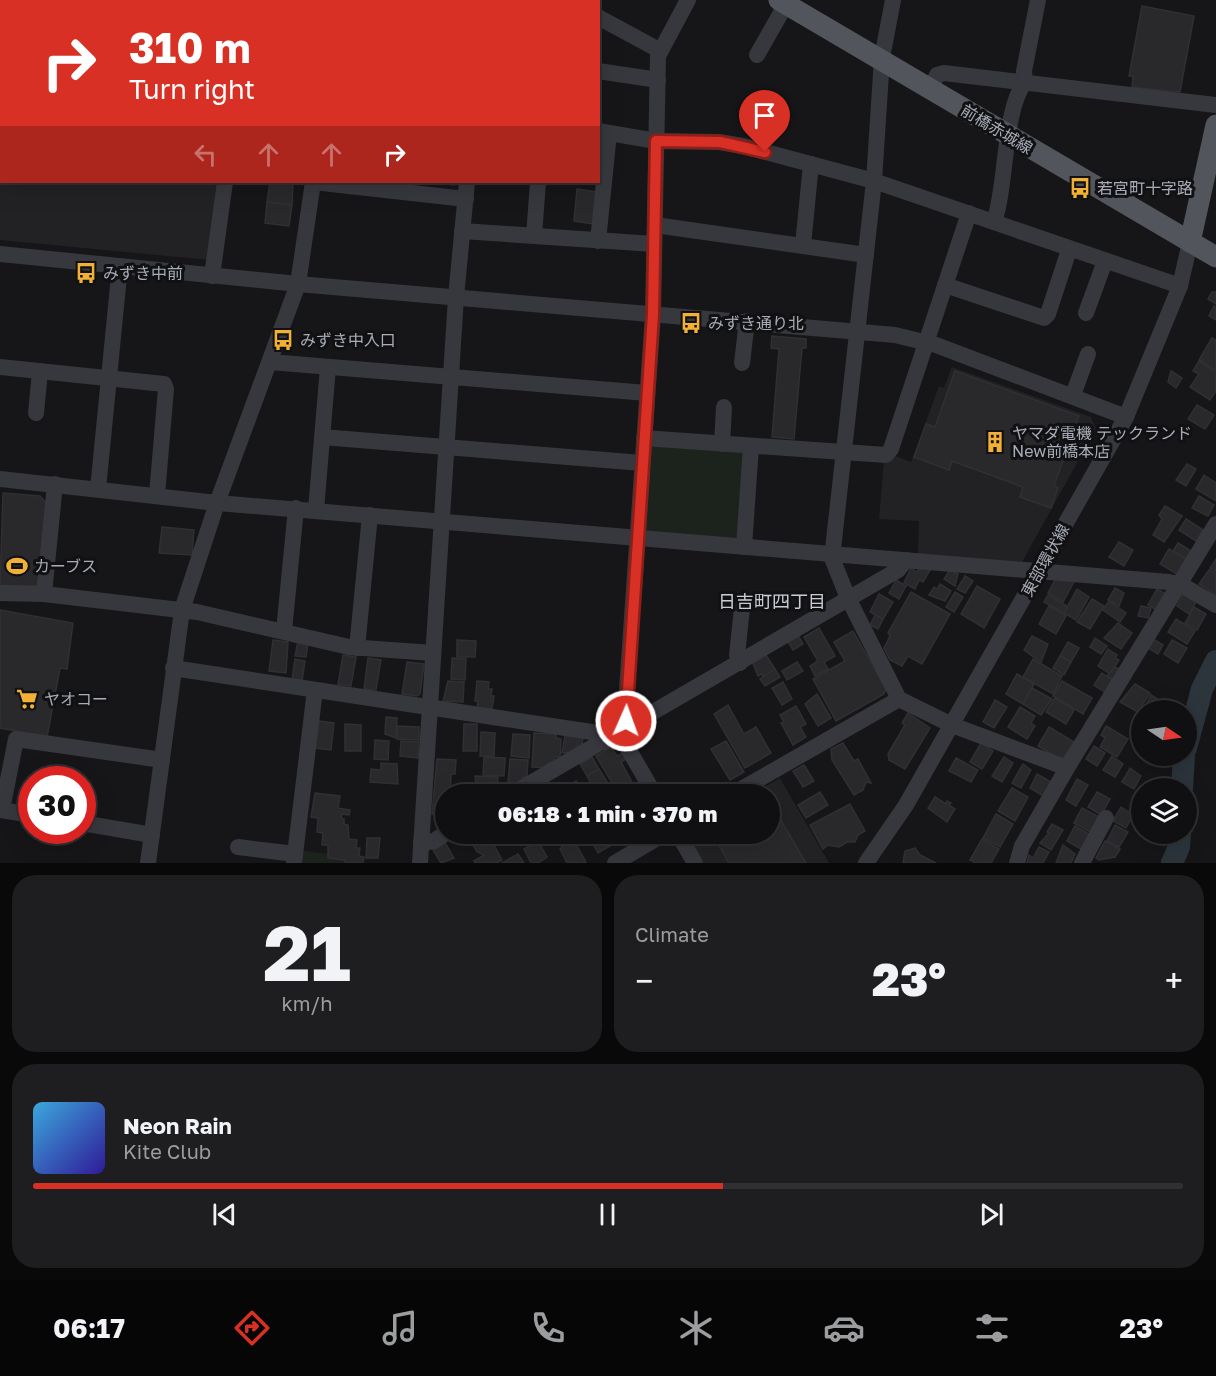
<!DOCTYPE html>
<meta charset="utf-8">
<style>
:root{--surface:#101012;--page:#1e1e20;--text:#f1f3f6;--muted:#9c9d9f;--line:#303032;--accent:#d93025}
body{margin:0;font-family:"Golos Text","Noto Sans JP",sans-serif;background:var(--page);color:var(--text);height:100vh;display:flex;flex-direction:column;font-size:22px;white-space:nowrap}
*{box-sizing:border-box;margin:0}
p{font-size:20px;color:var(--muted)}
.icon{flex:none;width:33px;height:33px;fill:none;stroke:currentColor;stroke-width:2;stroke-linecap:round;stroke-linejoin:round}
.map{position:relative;height:863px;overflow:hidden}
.side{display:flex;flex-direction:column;gap:12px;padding:12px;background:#09090a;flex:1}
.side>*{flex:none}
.guide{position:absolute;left:0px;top:0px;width:600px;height:183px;box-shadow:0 6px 24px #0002,0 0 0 2px var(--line);background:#d93025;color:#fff;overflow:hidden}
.needle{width:39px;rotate:103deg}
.tools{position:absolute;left:1131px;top:700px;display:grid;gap:12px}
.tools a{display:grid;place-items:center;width:66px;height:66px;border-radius:50%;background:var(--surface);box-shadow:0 6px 24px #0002,0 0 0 2px var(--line);font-size:30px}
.speed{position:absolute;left:18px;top:766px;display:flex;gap:12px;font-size:30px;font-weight:700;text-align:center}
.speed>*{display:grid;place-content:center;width:78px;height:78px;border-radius:50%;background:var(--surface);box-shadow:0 6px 24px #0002,0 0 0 2px var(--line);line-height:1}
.speed .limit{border:9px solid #d22;background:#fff;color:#111}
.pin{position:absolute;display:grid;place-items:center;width:51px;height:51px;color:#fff;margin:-62px -26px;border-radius:50% 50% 50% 0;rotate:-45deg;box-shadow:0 0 6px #0007}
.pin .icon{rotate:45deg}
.me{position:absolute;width:66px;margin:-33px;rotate:2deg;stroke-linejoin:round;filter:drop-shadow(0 0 4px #0008)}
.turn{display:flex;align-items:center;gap:21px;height:126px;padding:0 30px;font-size:27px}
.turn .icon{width:78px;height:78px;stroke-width:2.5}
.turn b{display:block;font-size:42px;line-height:51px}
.lanes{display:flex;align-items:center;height:57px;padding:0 30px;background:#0003;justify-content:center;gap:30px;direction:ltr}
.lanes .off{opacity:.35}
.big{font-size:45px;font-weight:800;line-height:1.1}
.side .widget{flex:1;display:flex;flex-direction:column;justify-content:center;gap:9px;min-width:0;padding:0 21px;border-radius:24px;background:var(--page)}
.side .dial{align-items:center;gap:0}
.dial b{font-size:78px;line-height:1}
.song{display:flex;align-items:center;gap:18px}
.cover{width:72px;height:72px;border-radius:9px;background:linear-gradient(135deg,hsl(200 70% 55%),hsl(250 70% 35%))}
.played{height:6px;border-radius:3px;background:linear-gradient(90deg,var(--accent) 60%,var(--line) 60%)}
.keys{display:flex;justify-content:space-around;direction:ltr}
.heat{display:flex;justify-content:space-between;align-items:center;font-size:33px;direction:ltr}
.side .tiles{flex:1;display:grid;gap:12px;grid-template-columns:1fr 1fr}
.widget:last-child{grid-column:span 2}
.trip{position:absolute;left:435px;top:784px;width:345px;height:60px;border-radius:30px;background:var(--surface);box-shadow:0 6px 24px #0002,0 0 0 2px var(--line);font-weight:800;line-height:60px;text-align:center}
.tab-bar{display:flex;height:96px;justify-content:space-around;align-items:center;background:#060607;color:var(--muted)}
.tab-bar .icon{width:42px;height:42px}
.tab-bar .active{color:var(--accent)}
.tab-bar b{font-size:27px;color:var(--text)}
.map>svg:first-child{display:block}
.built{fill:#222225}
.green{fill:#1c231d}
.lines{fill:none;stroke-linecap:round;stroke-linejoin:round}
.river{stroke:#2c353c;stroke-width:22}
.building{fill:#29292c;stroke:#303034;stroke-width:1.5}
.minor{stroke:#37383d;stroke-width:16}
.major{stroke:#53555c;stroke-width:21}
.route-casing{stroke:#8d1f18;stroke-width:15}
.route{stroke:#d93025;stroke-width:10}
.labels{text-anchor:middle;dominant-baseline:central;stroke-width:6;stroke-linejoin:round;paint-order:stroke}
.street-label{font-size:16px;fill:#a8adb8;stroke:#111113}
.poi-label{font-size:16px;fill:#a8adb8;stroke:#111113;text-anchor:start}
.neighbourhood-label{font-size:18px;fill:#c9ccd4;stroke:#111113}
</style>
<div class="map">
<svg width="1216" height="863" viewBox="0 0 1216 863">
<rect width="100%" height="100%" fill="#161618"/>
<!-- built -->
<g class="built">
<polygon points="0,0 245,0 2,2 1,25"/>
<polygon points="0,39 2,182 221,182 209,260 0,240"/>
<polygon points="952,367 1091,417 1096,429 1022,562 918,555 919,521 879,519 884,460 893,455 911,462 939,386 944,388"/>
<polygon points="780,778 829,863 702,863 688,834 770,834 770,795 750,795"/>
</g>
<!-- green -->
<g class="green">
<polygon points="654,445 741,451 744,456 739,536 735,540 648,532 644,529 650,449"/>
<polygon points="297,850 328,854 345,860 345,863 296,863"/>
</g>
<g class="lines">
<!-- river -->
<g class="river">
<polyline points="1186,748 1202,689 1216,661"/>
<polyline points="1182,789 1184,756"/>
<polyline points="1172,863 1179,847 1180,834"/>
</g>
</g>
<!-- building -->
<g class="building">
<polygon points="63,0 91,0 100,2 63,2"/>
<polygon points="192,0 230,0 192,2"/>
<polygon points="1142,6 1194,16 1180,92 1132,87 1133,76 1129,76"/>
<polygon points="270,182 293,182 292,205 267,202"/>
<polygon points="430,182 455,182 454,185"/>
<polygon points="577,189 596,192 593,224 574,221"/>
<polygon points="267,202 292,205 289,226 265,223"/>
<polygon points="1212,292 1216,292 1216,304 1208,299"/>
<polygon points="1214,306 1216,307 1216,320 1209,316"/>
<polygon points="772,336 806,339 806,348 802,348 794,439 772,437 779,349 771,348"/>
<polygon points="1212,338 1216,340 1216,370 1199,360"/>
<polygon points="1199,361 1216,372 1216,391 1210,400 1190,387 1199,374 1193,371"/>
<polygon points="955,371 1079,416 1054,486 1058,488 1051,508 1020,497 1023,487 952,461 949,470 914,457 926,424 935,427"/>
<polygon points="1171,371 1182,378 1176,388 1168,382"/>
<polygon points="1197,405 1214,415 1205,429 1188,419"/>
<polygon points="1187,464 1196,469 1186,486 1176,480"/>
<polygon points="1204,475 1216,483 1216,501 1196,489"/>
<polygon points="3,493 40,496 47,504 39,586 0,586"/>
<polygon points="1199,496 1214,505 1208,516 1192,508"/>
<polygon points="1165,506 1182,516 1164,542 1153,535 1162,519 1159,515"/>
<polygon points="1186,519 1203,530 1196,541 1179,530"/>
<polygon points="162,527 194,530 192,555 159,553"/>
<polygon points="1119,542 1133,550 1124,566 1109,557"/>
<polygon points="1178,543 1191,551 1186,559 1173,551"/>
<polygon points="1169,549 1186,559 1177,574 1160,564"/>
<polygon points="1216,559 1216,572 1210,568"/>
<polygon points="921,565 930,570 923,582 919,580 915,589 904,583 911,568 917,572"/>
<polygon points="950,570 958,574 955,586 944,579"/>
<polygon points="1209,570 1216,574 1216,595 1199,584"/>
<polygon points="965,576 973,581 965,593 957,589"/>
<polygon points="1056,578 1075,580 1063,602 1048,593"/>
<polygon points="896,580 906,586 899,599 889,593"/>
<polygon points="940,584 951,591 945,601 929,595 934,587 937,589"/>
<polygon points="977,586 1000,599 984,628 961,614"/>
<polygon points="1115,588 1124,593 1119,606 1108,600"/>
<polygon points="1077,589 1089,597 1076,620 1064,613"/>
<polygon points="1157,589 1166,594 1157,610 1148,605"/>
<polygon points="911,592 950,614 922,664 908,656 902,666 890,660 884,648 890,636 888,633"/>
<polygon points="955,592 963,597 954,612 946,607"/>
<polygon points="1184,593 1197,600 1189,614 1177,606"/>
<polygon points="879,594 893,602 883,619 870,612"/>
<polygon points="1048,595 1067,606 1064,613 1044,602"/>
<polygon points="1092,599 1104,606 1090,629 1077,622"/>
<polygon points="1109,601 1126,613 1120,622 1103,610"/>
<polygon points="1049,606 1066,616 1056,634 1039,624"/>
<polygon points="1141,606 1151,608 1148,618 1138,616"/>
<polygon points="1194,607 1206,614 1197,630 1185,623"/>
<polygon points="0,610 73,623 67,669 60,668 47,737 0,728"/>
<polygon points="875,615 883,619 878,629 870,625"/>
<polygon points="1176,619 1195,631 1187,644 1168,632"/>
<polygon points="1118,623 1132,633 1121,649 1104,638"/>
<polygon points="819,628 835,656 824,662 828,669 815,676 810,666 818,661 804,637"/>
<polygon points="853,631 886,689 884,694 836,721 813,679 845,661 834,642"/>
<polygon points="798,635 803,644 793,650 787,640"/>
<polygon points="1032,636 1048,644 1041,662 1024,650"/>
<polygon points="1095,638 1107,646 1101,654 1090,647"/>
<polygon points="1153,639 1163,645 1158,654 1148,648"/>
<polygon points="273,640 288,642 286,673 269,671"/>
<polygon points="457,640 476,641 475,657 457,657"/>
<polygon points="1172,640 1187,648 1178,663 1164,654"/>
<polygon points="298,641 308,643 306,657 295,656"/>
<polygon points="1068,642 1079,648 1071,662 1060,656"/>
<polygon points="1108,649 1117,655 1115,658 1119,660 1110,674 1098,666"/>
<polygon points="343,655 356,657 351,686 338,684"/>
<polygon points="766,655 775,669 763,677 762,674 758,676 753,663"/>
<polygon points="1060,656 1071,662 1064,675 1053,668"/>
<polygon points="368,658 381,660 376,690 364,689"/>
<polygon points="452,658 466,659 465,680 451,679"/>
<polygon points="295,659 305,661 302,681 292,680"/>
<polygon points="1033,659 1062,676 1053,694 1023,677"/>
<polygon points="407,662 424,664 420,694 417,696 402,694"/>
<polygon points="797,662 803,671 787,680 782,671"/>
<polygon points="1115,667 1121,670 1114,681 1107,676"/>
<polygon points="775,669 780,677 765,686 760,679"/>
<polygon points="1102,673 1114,681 1106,693 1094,685"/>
<polygon points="1017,674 1034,684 1023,704 1006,694"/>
<polygon points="448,681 464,682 463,702 443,701"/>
<polygon points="477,681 489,682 488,689 492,689 491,696 494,696 492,709 477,708 478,701 475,701"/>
<polygon points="1062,681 1092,698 1083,714 1053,696"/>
<polygon points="783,682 792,699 782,705 772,688"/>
<polygon points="1135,684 1150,693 1138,712 1120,702"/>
<polygon points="1032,688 1052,699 1041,715 1023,704"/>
<polygon points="817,694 831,718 818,726 805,704"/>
<polygon points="1151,695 1165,704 1161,711 1142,713"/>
<polygon points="1055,698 1074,710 1066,724 1046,712"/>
<polygon points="995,700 1007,707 994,728 983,722"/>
<polygon points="728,705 744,734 756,727 771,753 745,768 714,714"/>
<polygon points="796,706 806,724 800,727 806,737 793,745 781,723 784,722 780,715"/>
<polygon points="1020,707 1035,716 1031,723 1035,726 1027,739 1008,727"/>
<polygon points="908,713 930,728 905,769 889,760 888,754 905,725 902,723"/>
<polygon points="386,717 397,718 396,738 385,734"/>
<polygon points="319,721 334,723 331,750 315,748"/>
<polygon points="1142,723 1142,742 1133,737"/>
<polygon points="345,724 361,725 361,751 345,751"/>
<polygon points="464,724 477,724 477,751 463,751"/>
<polygon points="397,726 419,727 419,740 397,739"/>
<polygon points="1106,726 1128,739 1117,757 1100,747 1105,738 1101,735"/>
<polygon points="1049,727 1074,742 1064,757 1058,758 1038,746"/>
<polygon points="481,732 495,733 494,756 480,756"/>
<polygon points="534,733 556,734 556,738 561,739 560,757 555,757 554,763 548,763 547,768 532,767"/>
<polygon points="513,734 530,735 529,758 511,756"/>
<polygon points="565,735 583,737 582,747 577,746 573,752 562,753"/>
<polygon points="375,740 389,741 388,760 374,759"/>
<polygon points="401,741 419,742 418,758 400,756"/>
<polygon points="726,741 744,772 730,780 711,749"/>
<polygon points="843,743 854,761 858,759 871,783 866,782 863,790 854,795 832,760 831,749"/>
<polygon points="981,743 993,751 982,769 970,762"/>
<polygon points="1094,746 1105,753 1097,766 1086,759"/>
<polygon points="611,747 617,756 623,753 626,759 621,762 633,784 618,793 596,756"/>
<polygon points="1112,756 1123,764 1115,777 1103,770"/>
<polygon points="484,757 505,758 504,776 483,775"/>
<polygon points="592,757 599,769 587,776 580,764"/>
<polygon points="1004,757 1013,763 1002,782 992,776"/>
<polygon points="956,758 978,770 971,782 949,771"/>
<polygon points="437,759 456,760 455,774 451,774 450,795 446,795 446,814 432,814"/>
<polygon points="510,759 528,760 527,777 523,777 523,783 508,782"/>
<polygon points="381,763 397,764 398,784 370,782 371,769 381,770"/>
<polygon points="1023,764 1031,770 1021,788 1012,783"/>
<polygon points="804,765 814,781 803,787 793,771"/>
<polygon points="1130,768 1141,776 1134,789 1122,782"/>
<polygon points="599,769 607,782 594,789 587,776"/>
<polygon points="1037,774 1051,782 1043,796 1030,788"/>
<polygon points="475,776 498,777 497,795 477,795"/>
<polygon points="1077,779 1088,785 1076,806 1066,800"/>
<polygon points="576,781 585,795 565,795 562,790"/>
<polygon points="607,782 614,795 598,795 594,789"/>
<polygon points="537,787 541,795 523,795"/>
<polygon points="644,787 648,795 630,795"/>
<polygon points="1012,788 1028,797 1015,821 998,811"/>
<polygon points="820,792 828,805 806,818 798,805"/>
<polygon points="1097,792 1110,799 1101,815 1088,807"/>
<polygon points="315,793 340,796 338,808 350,810 349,815 342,814 341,818 344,819 344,824 348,825 349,839 357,840 356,848 360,848 359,856 364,857 363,863 345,863 345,860 328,858 328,845 322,845 323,833 317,832 318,818 311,817"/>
<polygon points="935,797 946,804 947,801 951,803 949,805 955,809 947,822 928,808"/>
<polygon points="850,804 865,831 858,835 855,842 847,842 839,847 828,845 823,849 810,825"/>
<polygon points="773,807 806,863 729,863 716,840 727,834 770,834 770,810"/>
<polygon points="1121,807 1133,815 1126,828 1113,821"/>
<polygon points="1082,808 1099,817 1090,832 1074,823"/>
<polygon points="996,814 1013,824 1000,847 983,838"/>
<polygon points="1052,824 1063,830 1051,850 1040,843 1049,833 1047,832"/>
<polygon points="1115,825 1128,832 1119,847 1107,841"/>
<polygon points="1075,826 1089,834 1081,849 1067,841"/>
<polygon points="471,834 488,834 502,860 497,863 475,863 474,861 484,855 477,852 468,836"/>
<polygon points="588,834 609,834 615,843 598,853"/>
<polygon points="622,834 644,834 646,837 633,845"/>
<polygon points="572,837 586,862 585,863 567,863 560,849 562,847 560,843"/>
<polygon points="367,838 380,838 378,858 366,858"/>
<polygon points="982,839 999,849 991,863 976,863 970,860"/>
<polygon points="444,841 454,858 441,863 432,848"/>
<polygon points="538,841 547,857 538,863 531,863 524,849"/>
<polygon points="1105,841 1120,849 1115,857 1099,860 1096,858"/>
<polygon points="1063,845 1075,854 1071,863 1056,863"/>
<polygon points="1039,847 1049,852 1043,863 1027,863 1029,855 1033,858"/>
<polygon points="915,848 920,855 936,863 903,863 905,851"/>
<polygon points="518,854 524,863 502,863"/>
</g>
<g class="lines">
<!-- minor -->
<g class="minor">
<polyline points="570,0 572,2"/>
<polyline points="893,0 882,58 874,181 832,558 848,598 899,699"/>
<polyline points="254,2 254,0"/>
<polyline points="344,2 344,0"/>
<polyline points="429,2 429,0"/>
<polyline points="519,2 520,0"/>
<polyline points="598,17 659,50"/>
<polyline points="0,33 2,33"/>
<polyline points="757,55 786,4"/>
<polyline points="598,71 658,80"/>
<polyline points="931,88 937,75 944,73 1216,105"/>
<polyline points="598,131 656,141 719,142 743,146 874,181 1180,286"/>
<polyline points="313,182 466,199"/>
<path d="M994 222C1007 186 1003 110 1025 82L1024 71 1038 0"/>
<polyline points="655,225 866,255"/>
<polyline points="462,231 654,244"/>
<polyline points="534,236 538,182"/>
<polyline points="598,241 609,133"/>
<polyline points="803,245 811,164"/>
<polyline points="0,254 298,284 895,335 936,345 1126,417"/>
<polyline points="212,276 225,182"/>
<polyline points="945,285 1044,318 1048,314 1069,250"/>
<polyline points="1086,313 1105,261"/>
<polyline points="270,362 647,393"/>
<polyline points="742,363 747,321"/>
<polyline points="0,367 164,384 166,389 157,495"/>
<polyline points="1073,395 1088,354"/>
<polyline points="36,413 40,371"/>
<polyline points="322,437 642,463"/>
<polyline points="644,438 886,455 891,449 969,213"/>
<polyline points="722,444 724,407"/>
<polyline points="0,479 217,503 1169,582 1180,584 1216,605"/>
<polyline points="98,489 120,266"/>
<polyline points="316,510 328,367"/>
<polyline points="744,547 751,446"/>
<polyline points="0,593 44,594 197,612 349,647 433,653"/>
<polyline points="44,594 55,484"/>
<polyline points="284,631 296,508"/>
<polyline points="357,648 370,515"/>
<polyline points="740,663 737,655 742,608"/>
<polyline points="173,668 598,733 604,742"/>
<polyline points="629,727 625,718 653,314 658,56 688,0"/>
<polyline points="619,733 655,795"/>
<polyline points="510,795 898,570 906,560"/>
<polyline points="731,795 899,699 952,725 1067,768"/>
<polyline points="0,810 32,815"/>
<polyline points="2,810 16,739 162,760"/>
<polyline points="82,823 152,835"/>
<polyline points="678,834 695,863"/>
<polyline points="421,843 434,841 446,833"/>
<polyline points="238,847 295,854"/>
<polyline points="148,863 182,610 217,503 298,284 313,182"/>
<polyline points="294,863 315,690"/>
<polyline points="420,863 456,297 467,182"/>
<polyline points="615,863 664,834"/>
<polyline points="866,863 906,805 1126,417 1180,286 1190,242"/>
<polyline points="1017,863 1022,846 1067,768 1216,524"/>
<polyline points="1082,863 1106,818"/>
</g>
<!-- major -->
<g class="major">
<polyline points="779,0 1216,257"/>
<polyline points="1190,242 1216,125"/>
</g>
</g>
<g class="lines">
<defs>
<polyline id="route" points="626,721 653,314 656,141 720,142 765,152"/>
</defs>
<!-- route casing -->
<use href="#route" class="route-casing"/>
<!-- route -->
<use href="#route" class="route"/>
</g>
<!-- icons -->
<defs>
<symbol id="bus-bare" viewBox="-9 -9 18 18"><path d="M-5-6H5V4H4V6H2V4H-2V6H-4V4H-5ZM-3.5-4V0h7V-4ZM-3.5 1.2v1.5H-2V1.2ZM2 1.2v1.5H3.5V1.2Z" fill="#f2b134" stroke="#111113" stroke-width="2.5" paint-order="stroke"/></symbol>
<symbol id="building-bare" viewBox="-9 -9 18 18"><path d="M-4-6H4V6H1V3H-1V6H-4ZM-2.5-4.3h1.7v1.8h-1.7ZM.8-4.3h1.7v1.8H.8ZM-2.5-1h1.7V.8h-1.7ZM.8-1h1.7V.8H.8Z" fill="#f2b134" stroke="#111113" stroke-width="2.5" paint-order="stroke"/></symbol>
<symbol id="stadium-bare" viewBox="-9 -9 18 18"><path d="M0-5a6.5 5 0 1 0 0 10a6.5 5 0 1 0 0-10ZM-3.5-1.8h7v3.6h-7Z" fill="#f2b134" stroke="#111113" stroke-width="2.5" paint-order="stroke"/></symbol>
<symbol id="supermarket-bare" viewBox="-9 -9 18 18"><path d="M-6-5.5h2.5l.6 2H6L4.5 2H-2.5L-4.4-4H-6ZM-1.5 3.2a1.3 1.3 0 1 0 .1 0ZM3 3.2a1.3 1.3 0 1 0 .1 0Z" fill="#f2b134" stroke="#111113" stroke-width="2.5" paint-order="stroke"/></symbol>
</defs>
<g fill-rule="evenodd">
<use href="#bus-bare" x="1065" y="173" width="30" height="30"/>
<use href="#bus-bare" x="71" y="258" width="30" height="30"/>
<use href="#bus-bare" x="676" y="308" width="30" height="30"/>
<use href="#bus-bare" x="268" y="325" width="30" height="30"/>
<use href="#building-bare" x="980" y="427" width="30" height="30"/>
<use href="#stadium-bare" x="2" y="551" width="30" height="30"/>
<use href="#supermarket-bare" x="12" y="684" width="30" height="30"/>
</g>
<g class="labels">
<!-- street labels -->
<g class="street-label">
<text transform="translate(997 129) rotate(31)">前橋赤城線</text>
<text transform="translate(1045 560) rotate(-61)">東部環状線</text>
</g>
<!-- poi labels -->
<g class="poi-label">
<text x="1097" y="188">若宮町十字路</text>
<text x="103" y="273">みずき中前</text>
<text x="708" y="323">みずき通り北</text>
<text x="300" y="340">みずき中入口</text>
<text x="1012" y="433">ヤマダ電機 テックランド<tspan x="1012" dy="18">New前橋本店</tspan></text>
<text x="34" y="566">カーブス</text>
<text x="44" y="699">ヤオコー</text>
</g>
<!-- neighbourhood labels -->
<g class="neighbourhood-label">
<text x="772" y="601">日吉町四丁目</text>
</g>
</g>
</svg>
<div class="tools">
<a><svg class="needle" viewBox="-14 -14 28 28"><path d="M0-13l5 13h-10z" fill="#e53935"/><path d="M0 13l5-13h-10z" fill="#9c9d9f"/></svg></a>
<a><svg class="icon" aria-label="layers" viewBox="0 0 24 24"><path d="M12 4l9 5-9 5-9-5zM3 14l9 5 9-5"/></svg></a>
</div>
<div class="speed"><div class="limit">30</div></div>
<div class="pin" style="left:765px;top:152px;background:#d93025"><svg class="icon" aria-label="arrive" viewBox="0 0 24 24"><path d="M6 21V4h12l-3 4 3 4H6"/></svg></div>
<svg class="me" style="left:626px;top:721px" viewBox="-20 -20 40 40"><circle r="17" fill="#d93025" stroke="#fff" stroke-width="3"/><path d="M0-11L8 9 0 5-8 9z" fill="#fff"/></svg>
<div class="trip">06:18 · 1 min · 370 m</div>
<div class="guide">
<div class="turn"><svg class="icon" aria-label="right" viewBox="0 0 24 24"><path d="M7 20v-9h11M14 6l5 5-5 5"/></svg><div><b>310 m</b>Turn right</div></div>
<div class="lanes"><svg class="icon off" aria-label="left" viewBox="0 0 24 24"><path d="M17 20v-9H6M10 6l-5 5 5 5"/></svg><svg class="icon off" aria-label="ahead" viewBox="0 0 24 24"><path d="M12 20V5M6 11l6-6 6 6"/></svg><svg class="icon off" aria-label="ahead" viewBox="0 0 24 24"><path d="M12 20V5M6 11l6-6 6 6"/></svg><svg class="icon" aria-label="right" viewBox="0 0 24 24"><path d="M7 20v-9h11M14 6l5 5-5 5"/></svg></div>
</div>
</div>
<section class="side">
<div class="tiles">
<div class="widget dial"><b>21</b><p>km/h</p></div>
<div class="widget"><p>Climate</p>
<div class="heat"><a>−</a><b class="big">23°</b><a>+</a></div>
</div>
<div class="widget">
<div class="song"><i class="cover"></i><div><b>Neon Rain</b><p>Kite Club</p></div></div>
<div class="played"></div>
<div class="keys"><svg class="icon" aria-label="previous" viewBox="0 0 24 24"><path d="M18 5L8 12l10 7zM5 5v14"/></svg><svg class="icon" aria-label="pause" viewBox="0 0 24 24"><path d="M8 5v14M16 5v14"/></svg><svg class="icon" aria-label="next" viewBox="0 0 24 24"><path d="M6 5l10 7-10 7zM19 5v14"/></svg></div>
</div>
</div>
</section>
<nav class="tab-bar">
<b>06:17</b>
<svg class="icon active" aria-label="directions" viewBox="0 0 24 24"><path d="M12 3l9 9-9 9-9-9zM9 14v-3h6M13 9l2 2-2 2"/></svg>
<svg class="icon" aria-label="music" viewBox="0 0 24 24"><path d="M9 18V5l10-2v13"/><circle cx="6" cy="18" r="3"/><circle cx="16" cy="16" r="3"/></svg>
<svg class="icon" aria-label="phone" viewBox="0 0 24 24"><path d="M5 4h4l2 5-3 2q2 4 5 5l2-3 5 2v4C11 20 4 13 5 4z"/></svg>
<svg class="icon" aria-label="climate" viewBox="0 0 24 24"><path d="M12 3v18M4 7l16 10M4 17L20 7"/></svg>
<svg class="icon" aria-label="car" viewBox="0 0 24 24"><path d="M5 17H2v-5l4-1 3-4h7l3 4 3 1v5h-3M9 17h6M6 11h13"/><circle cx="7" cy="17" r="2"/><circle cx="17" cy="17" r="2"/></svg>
<svg class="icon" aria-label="filters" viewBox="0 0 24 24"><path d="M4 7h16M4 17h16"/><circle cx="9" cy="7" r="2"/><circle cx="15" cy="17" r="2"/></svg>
<b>23°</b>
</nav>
